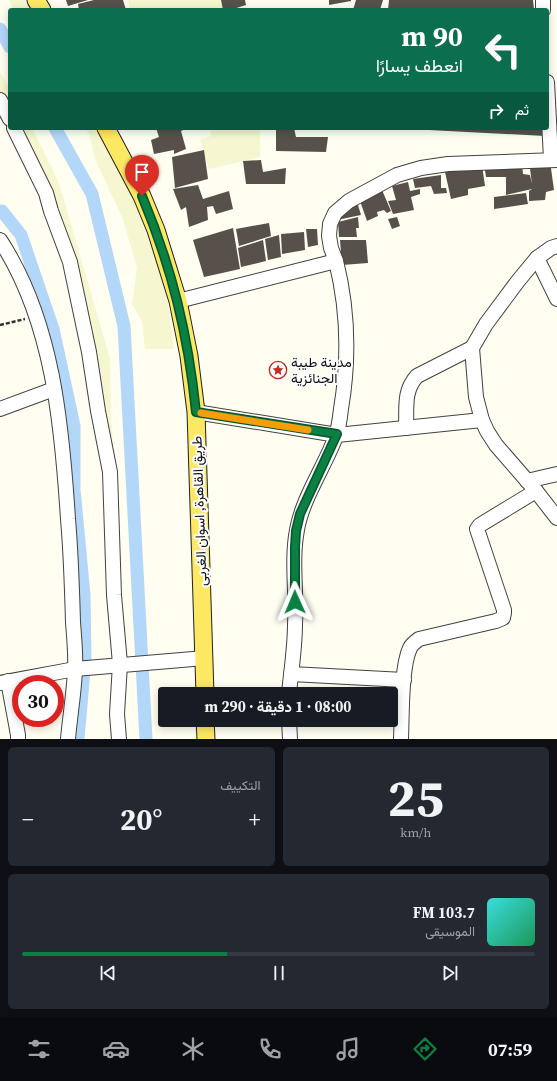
<!DOCTYPE html>
<html lang="ar">
<meta charset="utf-8">
<style>
:root{--surface:#171b24;--page:#242831;--text:#f1f3f6;--muted:#9ea1a6;--line:#363941;--accent:#0b8043}
body{margin:0;font-family:"Source Serif 4",Vazirmatn,serif;background:var(--page);color:var(--text);direction:rtl;height:100vh;display:flex;flex-direction:column;font-size:15px;white-space:nowrap}
*{box-sizing:border-box;margin:0}
p{font-size:13px;color:var(--muted)}
.icon{flex:none;width:22px;height:22px;fill:none;stroke:currentColor;stroke-width:2;stroke-linecap:round;stroke-linejoin:round}
.map{position:relative;height:739px;overflow:hidden;direction:ltr}
.sheet{display:flex;flex-direction:column;gap:8px;padding:8px;background:#0d0f14;flex:1}
.sheet>*{flex:none}
.guide{position:absolute;left:8px;top:8px;width:541px;height:122px;border-radius:4px;box-shadow:0 2px 10px #0003;direction:rtl;background:#0b6e4f;color:#fff;overflow:hidden}
.speed{position:absolute;left:12px;top:675px;display:flex;gap:8px;font-size:20px;font-weight:700;text-align:center}
.speed>*{display:grid;place-content:center;width:52px;height:52px;border-radius:50%;background:var(--surface);box-shadow:0 2px 10px #0003;line-height:1}
.speed .limit{border:6px solid #d22;background:#fff;color:#111}
.pin{position:absolute;display:grid;place-items:center;width:34px;height:34px;color:#fff;margin:-41px -17px;border-radius:50% 50% 50% 0;rotate:-45deg;box-shadow:0 0 4px #0007}
.pin .icon{rotate:45deg}
.me{position:absolute;width:44px;margin:-22px;rotate:359deg;stroke-linejoin:round;filter:drop-shadow(0 0 3px #0008)}
.turn{display:flex;align-items:center;gap:14px;height:84px;padding:0 20px;font-size:18px}
.turn .icon{width:52px;height:52px;stroke-width:2.5}
.turn b{display:block;font-size:28px;line-height:34px}
.then{display:flex;align-items:center;height:38px;padding:0 20px;background:#0003;gap:8px;font-size:15px}
.big{font-size:30px;font-weight:700;line-height:1.1}
.sheet .card{flex:1;display:flex;flex-direction:column;justify-content:center;gap:6px;min-width:0;padding:0 14px;border-radius:6px;background:var(--page)}
.sheet .dial{align-items:center;gap:0}
.dial b{font-size:52px;line-height:1}
.song{display:flex;align-items:center;gap:12px}
.cover{width:48px;height:48px;border-radius:6px;background:linear-gradient(135deg,hsl(180 70% 55%),hsl(150 70% 35%))}
.played{height:4px;border-radius:2px;background:linear-gradient(90deg,var(--accent) 40%,var(--line) 40%)}
.keys{display:flex;justify-content:space-around;direction:ltr}
.heat{display:flex;justify-content:space-between;align-items:center;font-size:22px;direction:ltr}
.sheet .tiles{flex:1;display:grid;gap:8px;grid-template-columns:1fr 1fr}
.card:last-child{grid-column:span 2}
.trip{position:absolute;left:158px;top:687px;width:240px;height:40px;border-radius:4px;background:var(--surface);box-shadow:0 2px 10px #0003;font-weight:700;line-height:40px;text-align:center;direction:rtl}
.menu{display:flex;height:64px;justify-content:space-around;align-items:center;background:#090b0e;color:var(--muted)}
.menu .icon{width:28px;height:28px}
.menu .selected{color:var(--accent)}
.menu b{font-size:18px;color:var(--text)}
.map>svg:first-child{display:block}
.farmland{fill:#f6f6d0}
.lines{fill:none;stroke-linecap:round;stroke-linejoin:round}
.canal{stroke:#b3d7f9;stroke-width:13}
.building{fill:#58514b}
.minor-casing{stroke:#424242;stroke-width:16}
.major-casing{stroke:#202020;stroke-width:19}
.path{stroke:#313131;stroke-width:2.5;stroke-dasharray:4 2;stroke-linecap:butt}
.minor{stroke:#fff;stroke-width:14}
.major{stroke:#fde863;stroke-width:17}
.route-casing{stroke:#07532c;stroke-width:10}
.route{stroke:#0b8043;stroke-width:7}
.slow{stroke:#f59e0b;stroke-width:7}
.labels{text-anchor:middle;dominant-baseline:central;stroke-width:4;stroke-linejoin:round;paint-order:stroke}
.poi-label{font-size:14px;fill:#0f0f0f;stroke:#fff;text-anchor:start}
.street-label{font-size:14px;fill:#0f0f0f;stroke:#fff}
</style>
<div class="map">
<svg width="557" height="739" viewBox="0 0 557 739">
<rect width="100%" height="100%" fill="#fffef1"/>
<!-- farmland -->
<g class="farmland">
<polygon points="9,0 29,0 35,10 14,10"/>
<polygon points="128,0 221,0 223,10 130,10"/>
<polygon points="0,72 10,89 10,113 0,93"/>
<polygon points="18,128 32,128 59,183 110,359 111,417 114,460 105,454 91,332"/>
<polygon points="85,128 99,128 121,168 149,235 168,303 174,349 145,349 142,321 132,304 137,268 123,219 95,159 89,134"/>
<polygon points="210,128 260,128 260,157 209,169 200,140 211,136"/>
</g>
<g class="lines">
<!-- canal -->
<g class="canal">
<polyline points="0,29 10,47"/>
<polyline points="55,128 92,194 124,326 146,739"/>
<polyline points="2,211 21,235 53,329 74,426 74,489 84,595 85,659 78,739"/>
</g>
</g>
<!-- building -->
<g class="building">
<polygon points="66,0 88,0 68,6"/>
<polygon points="94,0 123,0 126,10 79,10 78,4"/>
<polygon points="221,0 245,0 246,5 230,10 223,10"/>
<polygon points="329,0 351,0 351,1 329,5"/>
<polygon points="356,0 383,0 380,10 353,10"/>
<polygon points="389,0 533,0 534,10 388,10"/>
<polygon points="156,128 188,128 181,131 186,149 174,154 174,150 154,154 151,140 159,137"/>
<polygon points="276,128 294,128 296,137 328,137 326,152 276,151"/>
<polygon points="410,128 544,128 545,136 410,129"/>
<polygon points="204,150 208,179 175,188 172,157"/>
<polygon points="261,160 263,172 286,168 285,184 246,184 243,161"/>
<polygon points="529,161 550,161 554,190 546,192 545,200 529,201 529,191 532,189 506,195 506,177 486,177 484,164 522,164 523,174 530,175 532,184"/>
<polygon points="482,165 485,186 468,189 468,195 451,199 445,172"/>
<polygon points="441,175 441,188 446,188 447,193 434,194 431,186 415,188 413,179"/>
<polygon points="408,182 410,191 420,189 420,194 411,197 414,210 393,214 388,201 396,200 392,186"/>
<polygon points="198,185 203,199 229,191 233,209 216,214 213,206 207,207 208,220 189,227 186,207 181,210 173,189"/>
<polygon points="382,190 391,211 387,213 384,210 377,212 378,216 367,221 359,198"/>
<polygon points="526,193 528,204 494,209 494,197"/>
<polygon points="355,201 358,205 361,215 337,220"/>
<polygon points="358,217 359,228 356,228 357,237 339,237 338,222"/>
<polygon points="397,217 400,226 392,229 388,219"/>
<polygon points="269,223 271,236 239,246 236,229"/>
<polygon points="233,228 240,269 204,277 193,240"/>
<polygon points="306,229 317,229 318,245 308,247"/>
<polygon points="304,232 305,250 282,254 281,234"/>
<polygon points="279,235 281,257 268,260 265,239"/>
<polygon points="263,240 266,261 241,267 238,248"/>
<polygon points="340,240 366,240 368,263 342,265"/>
</g>
<g class="lines">
<defs>
<g id="minor">
<polyline points="543,0 543,10"/>
<polyline points="547,82 551,159"/>
<polyline points="0,100 10,119"/>
<polyline points="14,128 46,193 51,211 70,262 89,352 98,411 110,472 114,595 120,664 117,714 119,739"/>
<path d="M0 240C53 321 62 425 68 519 71 553 72 587 73 622 74 637 76 654 75 670 74 693 70 716 68 739"/>
<polyline points="557,246 551,248 537,258 518,281 486,324 472,348 476,397 482,420 487,431 496,445 536,491 557,518"/>
<polyline points="537,258 557,299"/>
<polyline points="178,301 336,261 331,248 329,236 330,224 335,213 349,201 397,175 421,168 448,164 557,160"/>
<polyline points="0,409 54,389"/>
<polyline points="196,412 337,435 482,420"/>
<path d="M406 428C407 409 403 391 417 376L472 348"/>
<polyline points="527,481 557,474"/>
<polyline points="291,674 404,680"/>
<polyline points="8,681 18,735 18,739"/>
<polyline points="0,683 75,669 205,658"/>
<path d="M289 694C291 671 295 648 295 624 297 593 291 561 297 530 302 499 325 466 336 436 339 427 340 417 341 409 349 361 348 309 336 261"/>
<polyline points="289,720 290,739"/>
<path d="M401 739C402 716 401 667 410 648 412 644 415 642 419 639L496 621 503 618 504 613V610L477 529 480 525 536 491"/>
</g>
<g id="major">
<polyline points="36,0 42,10"/>
<polyline points="106,128 142,196 156,230 178,301 189,356 196,412 205,694"/>
<polyline points="205,720 206,739"/>
</g>
</defs>
<!-- minor casing -->
<use href="#minor" class="minor-casing"/>
<!-- major casing -->
<use href="#major" class="major-casing"/>
<!-- path -->
<polyline class="path" points="0,325 25,319"/>
<!-- minor -->
<use href="#minor" class="minor"/>
<!-- major -->
<use href="#major" class="major"/>
</g>
<g class="lines">
<defs>
<path id="route" d="M142 196C172 268 188 334 196 412L337 434 300 514 296 531 295 547V602"/>
</defs>
<!-- route casing -->
<use href="#route" class="route-casing"/>
<!-- route -->
<use href="#route" class="route"/>
<!-- slow -->
<polyline class="slow" points="201,413 308,430"/>
</g>
<!-- icons -->
<defs>
<symbol id="sight-ring" viewBox="-11 -11 22 22"><circle r="9.5" fill="#fff" stroke="#c52b21" stroke-width="1.5"/><path d="M0-6L1.8-2.2L6-1.7L2.9 1.2L3.7 5.4L0 3.3L-3.7 5.4L-2.9 1.2L-6-1.7L-1.8-2.2Z" fill="#c52b21"/></symbol>
</defs>
<g fill-rule="evenodd">
<use href="#sight-ring" x="268" y="360" width="20" height="20"/>
</g>
<g class="labels">
<!-- poi labels -->
<g class="poi-label">
<text x="291" y="362">مدينة طيبة<tspan x="291" dy="16">الجنائزية</tspan></text>
</g>
<!-- street labels -->
<g class="street-label">
<text transform="translate(199 511) rotate(-92)">طريق القاهرة, اسوان الغربى</text>
</g>
</g>
</svg>
<div class="speed"><div class="limit">30</div></div>
<div class="pin" style="left:142px;top:196px;background:#d93025"><svg class="icon" aria-label="arrive" viewBox="0 0 24 24"><path d="M6 21V4h12l-3 4 3 4H6"/></svg></div>
<svg class="me" style="left:295px;top:602px" viewBox="-20 -20 40 40"><path d="M0-17L14 15 0 8-14 15z" fill="#0b8043" stroke="#fff" stroke-width="4"/></svg>
<div class="trip">08:00 · 1 دقيقة · 290 m</div>
<div class="guide">
<div class="turn"><svg class="icon" aria-label="left" viewBox="0 0 24 24"><path d="M17 20v-9H6M10 6l-5 5 5 5"/></svg><div><b>90 m</b>انعطف يسارًا</div></div>
<div class="then">ثم<svg class="icon" aria-label="right" viewBox="0 0 24 24"><path d="M7 20v-9h11M14 6l5 5-5 5"/></svg></div>
</div>
</div>
<section class="sheet">
<div class="tiles">
<div class="card dial"><b>25</b><p>km/h</p></div>
<div class="card"><p>التكييف</p>
<div class="heat"><a>−</a><b class="big">20°</b><a>+</a></div>
</div>
<div class="card">
<div class="song"><i class="cover"></i><div><b>103.7 FM</b><p>الموسيقى</p></div></div>
<div class="played"></div>
<div class="keys"><svg class="icon" aria-label="previous" viewBox="0 0 24 24"><path d="M18 5L8 12l10 7zM5 5v14"/></svg><svg class="icon" aria-label="pause" viewBox="0 0 24 24"><path d="M8 5v14M16 5v14"/></svg><svg class="icon" aria-label="next" viewBox="0 0 24 24"><path d="M6 5l10 7-10 7zM19 5v14"/></svg></div>
</div>
</div>
</section>
<nav class="menu">
<b>07:59</b>
<svg class="icon selected" aria-label="directions" viewBox="0 0 24 24"><path d="M12 3l9 9-9 9-9-9zM9 14v-3h6M13 9l2 2-2 2"/></svg>
<svg class="icon" aria-label="music" viewBox="0 0 24 24"><path d="M9 18V5l10-2v13"/><circle cx="6" cy="18" r="3"/><circle cx="16" cy="16" r="3"/></svg>
<svg class="icon" aria-label="phone" viewBox="0 0 24 24"><path d="M5 4h4l2 5-3 2q2 4 5 5l2-3 5 2v4C11 20 4 13 5 4z"/></svg>
<svg class="icon" aria-label="climate" viewBox="0 0 24 24"><path d="M12 3v18M4 7l16 10M4 17L20 7"/></svg>
<svg class="icon" aria-label="car" viewBox="0 0 24 24"><path d="M5 17H2v-5l4-1 3-4h7l3 4 3 1v5h-3M9 17h6M6 11h13"/><circle cx="7" cy="17" r="2"/><circle cx="17" cy="17" r="2"/></svg>
<svg class="icon" aria-label="filters" viewBox="0 0 24 24"><path d="M4 7h16M4 17h16"/><circle cx="9" cy="7" r="2"/><circle cx="15" cy="17" r="2"/></svg>
</nav>
